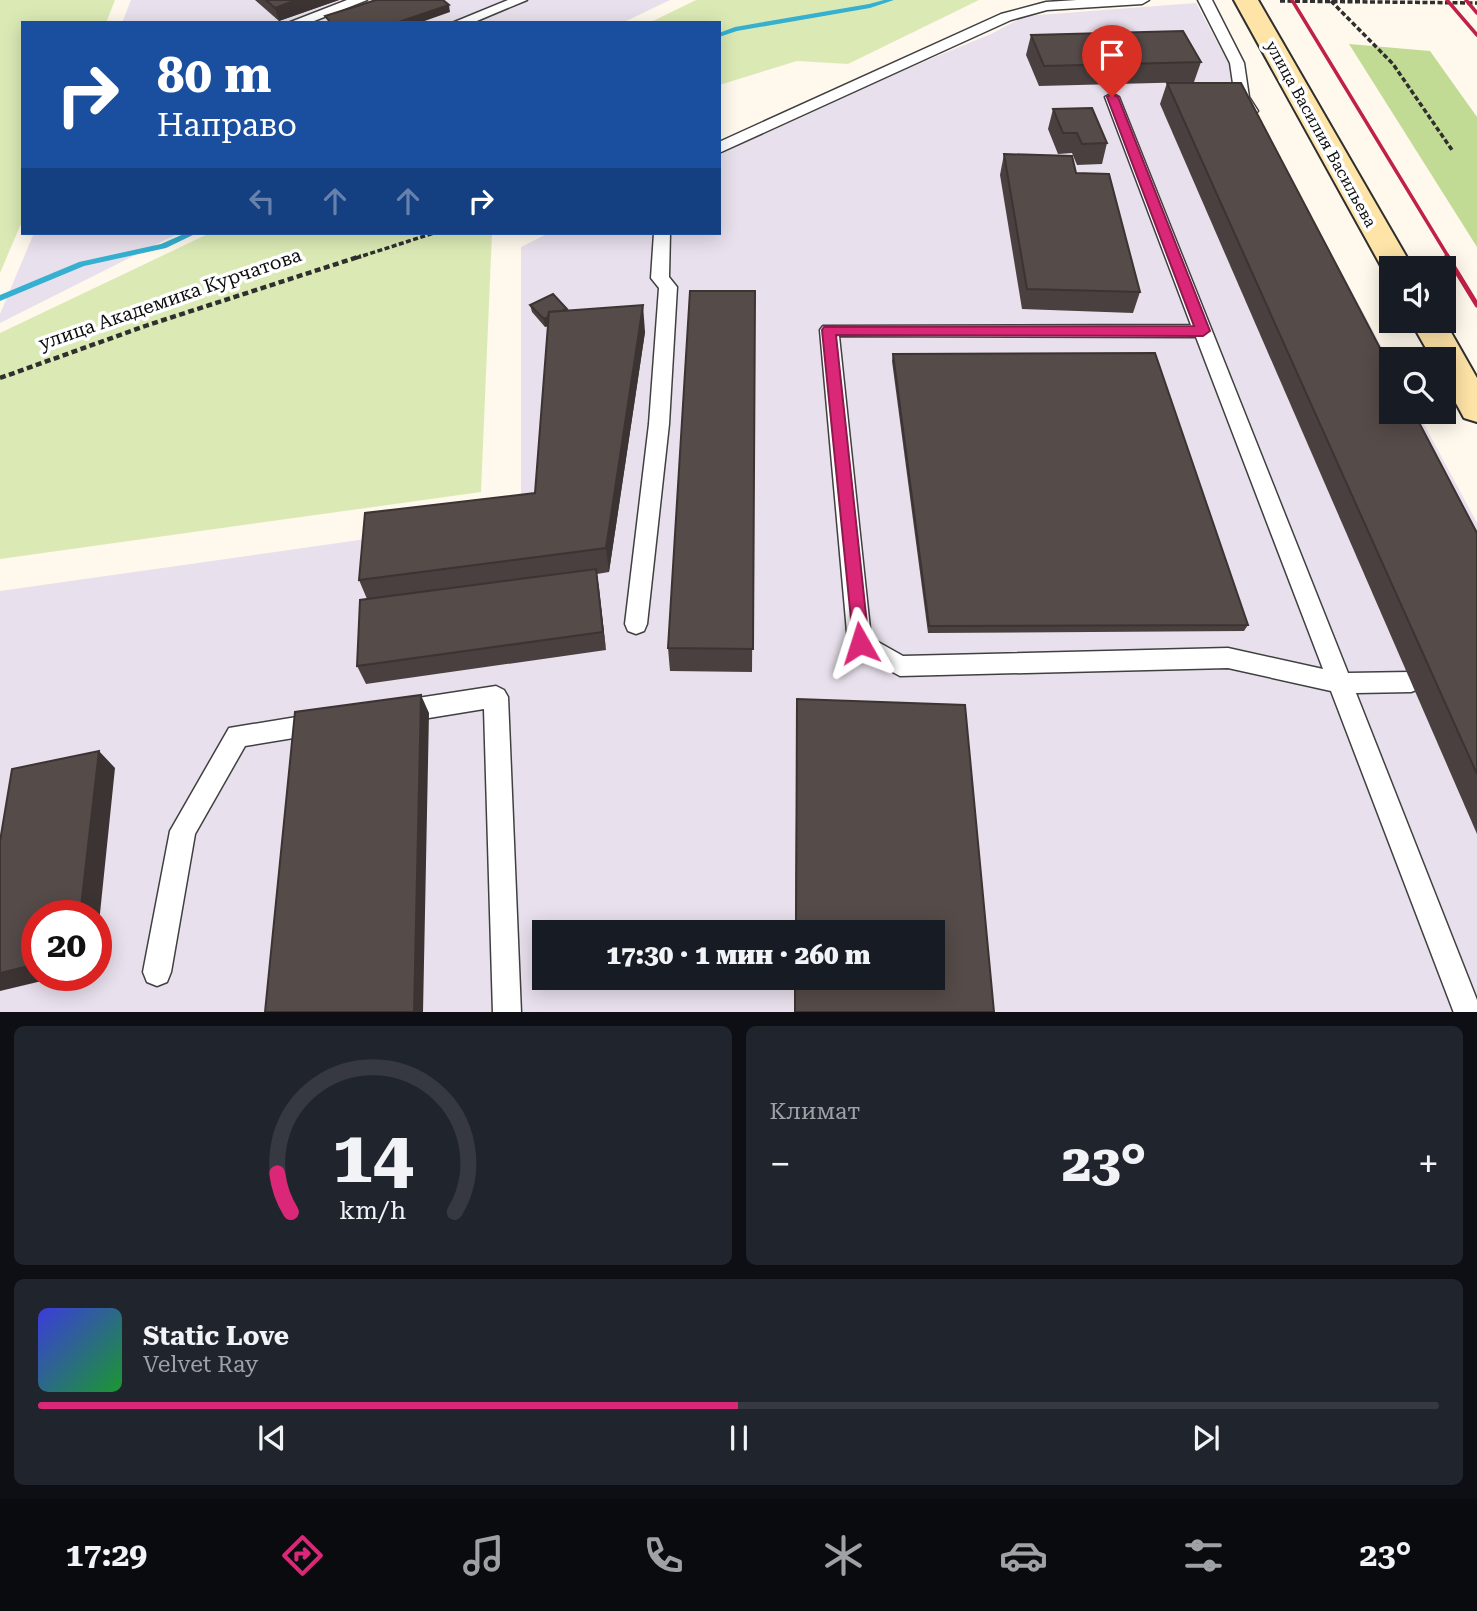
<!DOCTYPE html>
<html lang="ru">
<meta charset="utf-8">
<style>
:root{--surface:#171b24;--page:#20242c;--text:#f1f3f6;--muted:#9ea1a6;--line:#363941;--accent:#db2777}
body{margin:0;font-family:"Roboto Serif",serif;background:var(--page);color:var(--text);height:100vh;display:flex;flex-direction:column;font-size:26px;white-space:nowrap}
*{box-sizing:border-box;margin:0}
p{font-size:23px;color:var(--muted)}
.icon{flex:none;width:38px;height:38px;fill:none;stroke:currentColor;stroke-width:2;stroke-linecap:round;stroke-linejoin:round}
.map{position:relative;height:1012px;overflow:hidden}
.side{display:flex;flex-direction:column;gap:14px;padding:14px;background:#0d0f14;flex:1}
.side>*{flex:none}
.top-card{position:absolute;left:21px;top:21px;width:700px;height:214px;border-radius:0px;box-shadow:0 4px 18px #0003;background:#1a4fa0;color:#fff;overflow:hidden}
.buttons{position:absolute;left:1379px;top:256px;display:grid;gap:14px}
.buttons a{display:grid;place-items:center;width:77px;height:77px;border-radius:0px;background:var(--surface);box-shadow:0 4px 18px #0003;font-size:35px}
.speed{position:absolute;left:21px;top:900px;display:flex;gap:14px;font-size:35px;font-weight:700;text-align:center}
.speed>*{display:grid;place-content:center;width:91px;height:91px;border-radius:50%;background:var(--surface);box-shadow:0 4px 18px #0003;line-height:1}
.speed .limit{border:10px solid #d22;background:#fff;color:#111}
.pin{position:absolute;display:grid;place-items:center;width:60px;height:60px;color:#fff;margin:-72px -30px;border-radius:50% 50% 50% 0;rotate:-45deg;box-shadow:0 0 7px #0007}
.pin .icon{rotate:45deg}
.me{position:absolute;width:77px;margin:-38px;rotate:354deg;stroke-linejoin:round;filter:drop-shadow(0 0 5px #0008)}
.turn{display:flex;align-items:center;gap:24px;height:147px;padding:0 21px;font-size:32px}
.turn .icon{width:91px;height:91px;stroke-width:2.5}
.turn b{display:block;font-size:49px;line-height:60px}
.lanes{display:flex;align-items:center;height:66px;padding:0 21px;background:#0003;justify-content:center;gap:35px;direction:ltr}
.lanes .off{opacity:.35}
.big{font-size:52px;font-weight:800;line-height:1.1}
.side .card{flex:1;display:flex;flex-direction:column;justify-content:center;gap:10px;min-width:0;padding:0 24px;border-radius:10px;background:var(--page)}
.side .dial{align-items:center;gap:0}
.dial svg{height:182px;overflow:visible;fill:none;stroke:var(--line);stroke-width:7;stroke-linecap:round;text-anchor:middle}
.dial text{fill:var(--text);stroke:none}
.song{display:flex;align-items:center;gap:21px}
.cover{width:84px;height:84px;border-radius:10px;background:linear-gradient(135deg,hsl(240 70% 55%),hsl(130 70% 35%))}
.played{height:7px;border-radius:4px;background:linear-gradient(90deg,var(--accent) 50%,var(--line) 50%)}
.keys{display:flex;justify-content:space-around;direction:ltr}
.heat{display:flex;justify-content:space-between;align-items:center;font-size:38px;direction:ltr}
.side .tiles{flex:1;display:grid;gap:14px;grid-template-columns:1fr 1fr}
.card:last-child{grid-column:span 2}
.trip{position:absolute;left:532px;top:920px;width:413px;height:70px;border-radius:0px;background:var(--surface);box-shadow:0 4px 18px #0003;font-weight:800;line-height:70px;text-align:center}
.tab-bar{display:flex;height:112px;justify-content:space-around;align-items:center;background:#090b0e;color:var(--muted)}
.tab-bar .icon{width:49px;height:49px}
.tab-bar .selected{color:var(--accent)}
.tab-bar b{font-size:32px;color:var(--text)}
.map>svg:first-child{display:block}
.industrial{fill:#e8e0ec;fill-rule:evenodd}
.green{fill:#dbeab5}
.forest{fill:#c2db94}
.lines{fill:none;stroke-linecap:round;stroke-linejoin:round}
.stream{fill:#35b0d0;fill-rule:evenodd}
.service-casing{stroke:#404040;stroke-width:3}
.secondary-casing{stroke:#2f2f2f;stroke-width:4}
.path-far1{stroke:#2f2f2f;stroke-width:3.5;stroke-dasharray:5 2.5;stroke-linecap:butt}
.path{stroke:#2f2f2f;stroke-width:4.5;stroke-dasharray:6 3.5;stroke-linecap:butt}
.service{fill:#fff;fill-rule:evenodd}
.secondary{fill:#ffe4a7;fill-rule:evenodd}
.rail-far1{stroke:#c02148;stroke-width:3.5}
.rail{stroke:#c02148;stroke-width:5}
.wall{fill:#49403f}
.shaded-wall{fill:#3c3433}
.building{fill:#554b49;stroke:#3c3433;stroke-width:2}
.route{fill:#db2777;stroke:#8e194d;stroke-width:2}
.labels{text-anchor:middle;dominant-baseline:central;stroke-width:7;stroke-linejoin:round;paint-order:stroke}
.far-street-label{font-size:16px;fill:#0d0d0d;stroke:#fff}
.street-label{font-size:19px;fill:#0d0d0d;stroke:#fff}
</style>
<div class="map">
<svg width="1477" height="1013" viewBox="0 0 1477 1013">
<rect width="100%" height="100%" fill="#fff8ec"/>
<!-- industrial -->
<g class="industrial">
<polygon points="131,0 670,0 622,23 122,23"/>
<path d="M1196 3 1391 364V411H1417L1477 523V1012H0V591L521 517V247L549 233H719V146L991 34 1025 16ZM37 915H96V975H37ZM544 933H933V978H544Z"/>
<polygon points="34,233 179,233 0,323 0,314"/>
</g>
<!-- green -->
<g class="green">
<polygon points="0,0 115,0 106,23 23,23 23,219 0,273"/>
<polygon points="696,0 979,0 848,64 797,61 719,85 719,23 649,23"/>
<polygon points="210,233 492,233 481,492 0,559 0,333"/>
</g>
<!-- forest -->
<polygon class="forest" points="1349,44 1430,51 1477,117 1477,247"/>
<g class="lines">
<!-- stream -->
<g class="stream">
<polygon points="884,0 894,0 870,8 737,31 719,37 719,33 735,27 869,4"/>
<polygon points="186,233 197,233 166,248 84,266 0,301 0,295 79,262 161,244"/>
</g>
<defs>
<g id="service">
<polygon points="347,0 367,0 309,23 288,23"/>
<polygon points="508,0 527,0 472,23 452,23"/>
<polygon points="1077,0 1149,0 1142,4 1047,10 1011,20 719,153 719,142 1001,14 1046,2"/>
<polygon points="1198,0 1212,0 1244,63 1249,97 1258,111 1255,114 1245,114 1235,97 1230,63"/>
<path d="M1112 93 1119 97 1348 673 1411 672 1419 675 1423 682 1419 689 1411 692 1356 693 1477 1000V1013H1454L1331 691 1228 668 900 676 852 650 848 643 820 330 823 326 1191 325 1105 97ZM839 336 1196 337 1323 669 1228 648 903 656 871 638Z"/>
<polygon points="654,233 670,233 669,277 677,287 669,424 647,624 644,631 636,634 628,631 625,624 649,424 659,288 651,278"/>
<polygon points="496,686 504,690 508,697 521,1013 493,1013 484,709 398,723 389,720 386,712 389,704 398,701"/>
<polygon points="321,713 330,716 333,724 330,732 245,746 195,834 171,972 167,982 157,986 147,982 143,972 170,831 229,728"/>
</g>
<g id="secondary">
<polygon points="1234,0 1258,0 1413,268 1391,268 1391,277 1386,275"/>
<polygon points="1410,320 1444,320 1477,378 1477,422 1464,418 1444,381 1444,359 1432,359"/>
</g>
</defs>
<!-- service casing -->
<use href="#service" class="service-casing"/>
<!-- secondary casing -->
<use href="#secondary" class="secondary-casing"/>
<!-- path-far1 -->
<g class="path-far1">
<polyline points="1280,1 1477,3"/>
<polyline points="1331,1 1393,64 1452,150"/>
<polyline points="356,258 434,233"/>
</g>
<!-- path -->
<polyline class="path" points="0,378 148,325 361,256"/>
<!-- service -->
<use href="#service" class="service"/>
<!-- secondary -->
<use href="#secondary" class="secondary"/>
<!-- rail-far1 -->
<g class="rail-far1">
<polyline points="1292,0 1449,258"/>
<polyline points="1447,0 1477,35"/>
<polyline points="1466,0 1477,13"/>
</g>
<!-- rail -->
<polyline class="rail" points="1447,256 1477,305"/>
</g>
<!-- wall -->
<g class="wall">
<polygon points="255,0 339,0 279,21"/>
<polygon points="1031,35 1201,62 1194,82 1039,86 1026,55"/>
<polygon points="1167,83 1477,533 1477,834 1160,104"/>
<polygon points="1053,109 1107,143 1102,164 1077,165 1072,153 1058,154 1048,129"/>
<polygon points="1004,154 1076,173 1140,292 1133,313 1022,309 1000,175"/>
<polygon points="755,291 752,672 670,671 668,648"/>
<polygon points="530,305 567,309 567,311 645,332 609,572 597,574 606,650 366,684 357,666 367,599 359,580 535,493 548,326 545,327 532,312"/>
<polygon points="893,354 1248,625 1244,631 928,633 892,361"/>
<polygon points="797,699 994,1012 794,1012 794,978 933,978 933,933 795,933"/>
</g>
<!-- shaded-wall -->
<g class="shaded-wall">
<polygon points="296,0 339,0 279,21 275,8"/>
<polygon points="449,5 450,12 419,23 396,23"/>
<polygon points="643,305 645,332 609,572 606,548"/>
<polygon points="567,309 568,316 545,327 544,319"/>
<polygon points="596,569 599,588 606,650 603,632"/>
<polygon points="421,695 429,713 423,1012 414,1012"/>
<polygon points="99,751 115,768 96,952 96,915 80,915"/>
<polygon points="37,964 37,975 67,975 0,991 0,973"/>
</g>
<!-- building -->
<g class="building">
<polygon points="266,0 296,0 275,8"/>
<polygon points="376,0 443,0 449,5 396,23 331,23 325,16"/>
<polygon points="1183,31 1201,62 1044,66 1031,35"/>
<polygon points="1167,83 1241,83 1391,369 1391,411 1413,411 1477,533 1477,774"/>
<polygon points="1092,108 1107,143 1082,144 1077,133 1063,133 1053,109"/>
<polygon points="1004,154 1072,156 1076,173 1109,174 1140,292 1027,289"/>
<polygon points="690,291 755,291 753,649 668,648"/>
<polygon points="553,294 567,309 561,311 549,312 548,317 544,319 530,305"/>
<polygon points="643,305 606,548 359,580 365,513 535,493 549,312"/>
<polygon points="1155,353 1248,625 929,626 893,354"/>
<polygon points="596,569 603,632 357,666 360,600"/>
<polygon points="421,695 414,1012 265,1012 295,712"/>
<polygon points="797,699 965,705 994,1012 795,1012 795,978 933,978 933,933 796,933"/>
<polygon points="99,751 80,915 37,915 37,964 0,973 0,841 12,769"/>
</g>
<!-- route -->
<polygon class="route" points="1112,94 1118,97 1210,331 1203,336 836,335 869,643 866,649 860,651 854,649 822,330 824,327 1194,326 1107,97"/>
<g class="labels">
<!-- far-street labels -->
<g class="far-street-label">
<text transform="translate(1321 134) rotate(61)">улица Василия Васильева</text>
</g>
<!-- street labels -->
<g class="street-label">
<text transform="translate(170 299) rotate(-19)">улица Академика Курчатова</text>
</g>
</g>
</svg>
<div class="buttons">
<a><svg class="icon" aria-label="sound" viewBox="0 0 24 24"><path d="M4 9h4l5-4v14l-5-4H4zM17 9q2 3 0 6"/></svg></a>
<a><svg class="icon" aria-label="search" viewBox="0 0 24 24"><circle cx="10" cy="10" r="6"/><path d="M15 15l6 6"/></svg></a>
</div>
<div class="speed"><div class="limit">20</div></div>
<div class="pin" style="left:1112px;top:97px;background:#d93025"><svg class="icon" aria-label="arrive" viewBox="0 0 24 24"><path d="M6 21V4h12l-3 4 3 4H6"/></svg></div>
<svg class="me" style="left:860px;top:643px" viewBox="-20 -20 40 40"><path d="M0-17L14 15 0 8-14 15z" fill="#db2777" stroke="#fff" stroke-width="4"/></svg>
<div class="trip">17:30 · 1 мин · 260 m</div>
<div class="top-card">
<div class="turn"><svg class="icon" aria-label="right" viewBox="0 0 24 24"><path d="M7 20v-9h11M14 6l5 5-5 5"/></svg><div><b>80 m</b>Направо</div></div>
<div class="lanes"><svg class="icon off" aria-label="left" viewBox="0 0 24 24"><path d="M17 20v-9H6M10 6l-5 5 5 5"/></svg><svg class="icon off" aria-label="ahead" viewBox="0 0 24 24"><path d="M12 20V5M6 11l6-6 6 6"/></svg><svg class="icon off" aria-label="ahead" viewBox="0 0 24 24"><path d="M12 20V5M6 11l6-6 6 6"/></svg><svg class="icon" aria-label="right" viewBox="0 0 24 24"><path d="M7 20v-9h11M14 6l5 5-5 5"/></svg></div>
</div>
</div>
<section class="side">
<div class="tiles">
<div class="card dial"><svg viewBox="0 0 100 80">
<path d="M14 69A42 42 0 1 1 86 69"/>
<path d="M14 69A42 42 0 0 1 8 52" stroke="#db2777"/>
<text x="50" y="56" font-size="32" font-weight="700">14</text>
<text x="50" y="72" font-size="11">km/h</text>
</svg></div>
<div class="card"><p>Климат</p>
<div class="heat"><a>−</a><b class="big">23°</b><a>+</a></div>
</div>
<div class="card">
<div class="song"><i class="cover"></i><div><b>Static Love</b><p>Velvet Ray</p></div></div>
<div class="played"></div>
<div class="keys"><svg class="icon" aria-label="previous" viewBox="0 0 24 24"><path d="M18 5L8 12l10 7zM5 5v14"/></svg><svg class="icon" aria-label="pause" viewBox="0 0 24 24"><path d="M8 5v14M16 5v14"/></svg><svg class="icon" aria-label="next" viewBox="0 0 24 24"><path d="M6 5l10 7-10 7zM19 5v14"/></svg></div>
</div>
</div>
</section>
<nav class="tab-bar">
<b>17:29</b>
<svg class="icon selected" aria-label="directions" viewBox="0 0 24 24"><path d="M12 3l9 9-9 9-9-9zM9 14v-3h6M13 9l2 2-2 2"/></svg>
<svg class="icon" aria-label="music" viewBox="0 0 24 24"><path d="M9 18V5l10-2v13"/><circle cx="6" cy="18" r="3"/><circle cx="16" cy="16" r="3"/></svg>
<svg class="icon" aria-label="phone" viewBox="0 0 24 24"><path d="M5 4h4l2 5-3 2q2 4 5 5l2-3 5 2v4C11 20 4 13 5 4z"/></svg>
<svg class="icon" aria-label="climate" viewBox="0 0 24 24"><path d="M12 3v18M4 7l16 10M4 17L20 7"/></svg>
<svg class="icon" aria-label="car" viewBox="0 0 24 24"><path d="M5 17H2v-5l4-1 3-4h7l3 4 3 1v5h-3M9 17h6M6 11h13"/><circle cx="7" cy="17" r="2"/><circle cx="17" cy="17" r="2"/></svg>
<svg class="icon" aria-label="filters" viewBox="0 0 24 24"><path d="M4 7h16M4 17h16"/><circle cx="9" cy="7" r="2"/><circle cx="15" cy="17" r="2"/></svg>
<b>23°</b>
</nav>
